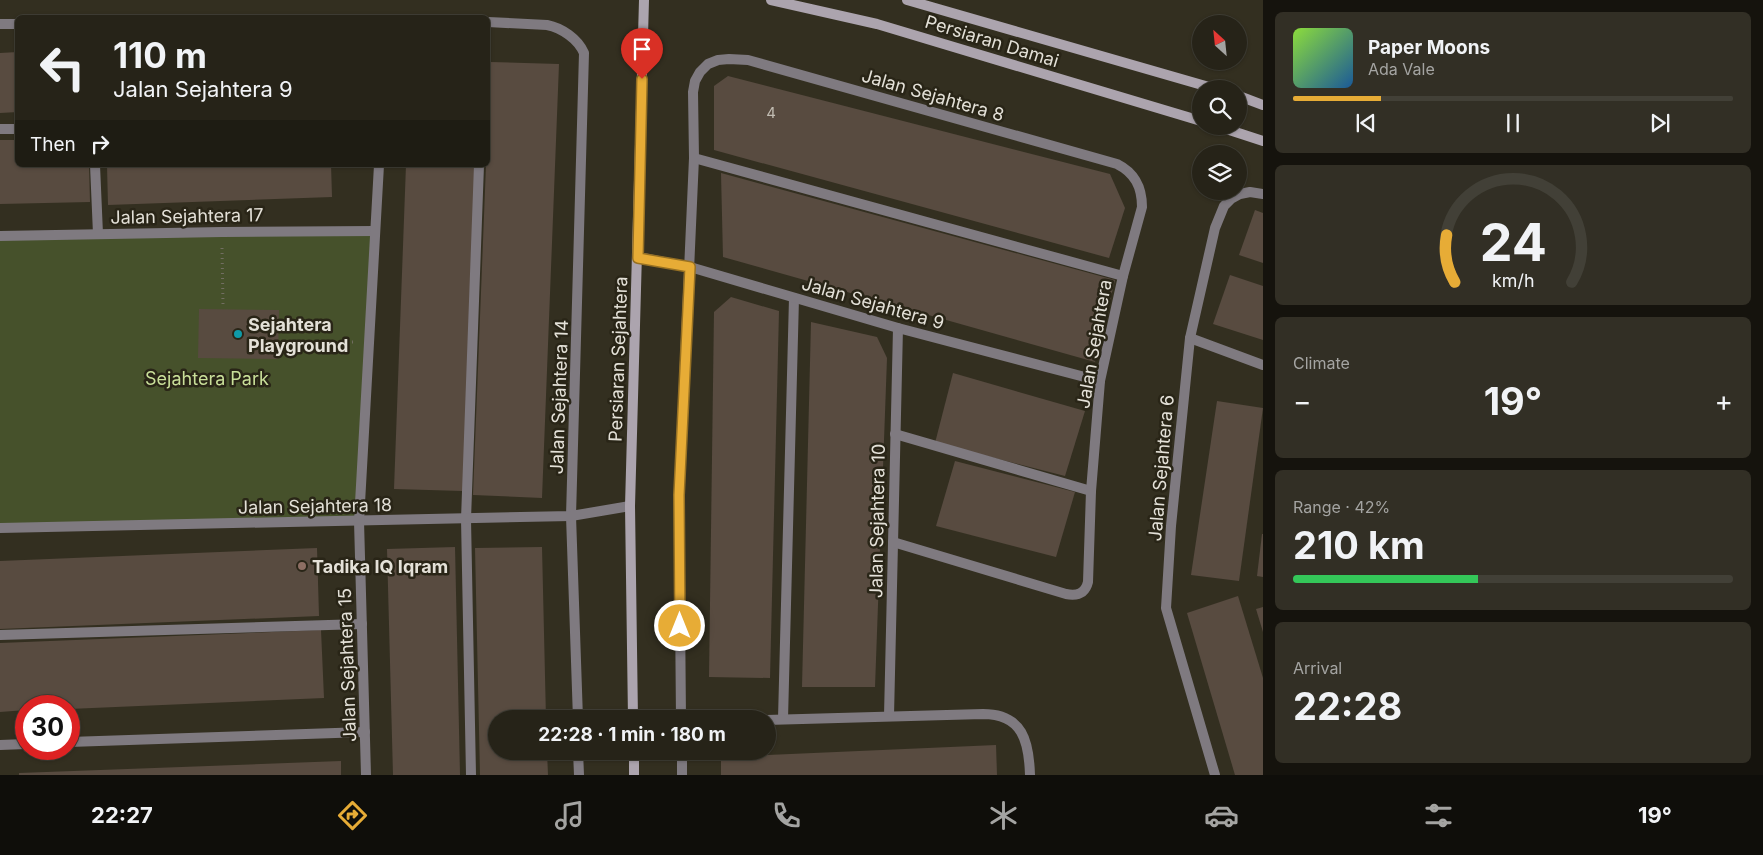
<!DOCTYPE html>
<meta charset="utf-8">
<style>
:root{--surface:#262318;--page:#322f25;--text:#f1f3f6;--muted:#a4a4a2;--line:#424037;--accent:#e7ac36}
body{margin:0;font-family:Inter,sans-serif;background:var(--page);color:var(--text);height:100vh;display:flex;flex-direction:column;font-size:19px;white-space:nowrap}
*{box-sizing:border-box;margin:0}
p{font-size:16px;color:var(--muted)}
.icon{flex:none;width:28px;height:28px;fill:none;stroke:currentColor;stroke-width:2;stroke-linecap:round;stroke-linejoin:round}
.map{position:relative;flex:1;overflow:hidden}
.panel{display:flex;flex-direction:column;gap:12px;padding:12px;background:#15130d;width:500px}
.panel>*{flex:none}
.top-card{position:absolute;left:15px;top:15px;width:475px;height:152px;border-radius:8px;box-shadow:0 1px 4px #0004,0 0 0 1px var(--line);background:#262318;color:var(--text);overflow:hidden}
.needle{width:32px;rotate:333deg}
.controls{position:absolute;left:1192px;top:15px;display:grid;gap:10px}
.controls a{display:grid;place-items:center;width:55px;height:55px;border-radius:50%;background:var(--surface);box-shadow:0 1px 4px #0004,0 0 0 1px var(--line);font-size:25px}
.speed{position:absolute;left:15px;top:695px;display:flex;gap:10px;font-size:25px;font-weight:700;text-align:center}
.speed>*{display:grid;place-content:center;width:65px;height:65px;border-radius:50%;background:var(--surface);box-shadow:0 1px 4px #0004,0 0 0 1px var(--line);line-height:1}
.speed .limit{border:8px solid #d22;background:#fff;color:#111}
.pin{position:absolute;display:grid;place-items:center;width:42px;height:42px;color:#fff;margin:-51px -21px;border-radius:50% 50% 50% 0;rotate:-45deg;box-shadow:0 0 5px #0007}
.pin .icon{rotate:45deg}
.me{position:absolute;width:55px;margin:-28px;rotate:0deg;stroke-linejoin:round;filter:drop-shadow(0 0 4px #0008)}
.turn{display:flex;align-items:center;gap:18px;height:105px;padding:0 15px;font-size:22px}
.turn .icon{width:65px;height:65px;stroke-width:2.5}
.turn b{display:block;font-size:35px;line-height:42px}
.then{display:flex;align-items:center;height:48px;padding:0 15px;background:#0003;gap:10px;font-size:19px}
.big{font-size:38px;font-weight:700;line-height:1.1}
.panel .tile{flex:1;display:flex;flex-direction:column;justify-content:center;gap:8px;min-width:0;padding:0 18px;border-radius:8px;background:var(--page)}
.panel .dial{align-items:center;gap:0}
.dial svg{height:130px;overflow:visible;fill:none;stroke:var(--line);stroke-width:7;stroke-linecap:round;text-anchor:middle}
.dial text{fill:var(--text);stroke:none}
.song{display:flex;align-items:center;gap:15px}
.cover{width:60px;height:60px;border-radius:8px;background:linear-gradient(135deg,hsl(90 70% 55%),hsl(210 70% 35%))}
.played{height:5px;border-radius:2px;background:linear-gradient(90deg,var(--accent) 20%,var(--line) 20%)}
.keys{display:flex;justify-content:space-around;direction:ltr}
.heat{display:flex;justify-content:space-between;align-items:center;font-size:28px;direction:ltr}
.charge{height:8px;border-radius:4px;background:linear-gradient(90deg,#34c759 42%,var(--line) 0)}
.trip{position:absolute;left:488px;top:710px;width:288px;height:50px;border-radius:25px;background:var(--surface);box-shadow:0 1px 4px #0004,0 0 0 1px var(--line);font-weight:700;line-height:50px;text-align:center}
.menu{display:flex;height:80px;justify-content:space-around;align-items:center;background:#0f0e0a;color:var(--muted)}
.menu .icon{width:35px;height:35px}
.menu .on{color:var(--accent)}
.menu b{font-size:22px;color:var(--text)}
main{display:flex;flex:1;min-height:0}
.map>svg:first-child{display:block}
.green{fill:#46512b}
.building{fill:#584b40}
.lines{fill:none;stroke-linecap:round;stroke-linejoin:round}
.path{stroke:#726e61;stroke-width:3;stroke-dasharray:1 4;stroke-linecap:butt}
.lane{stroke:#7f7a80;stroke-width:10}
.street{stroke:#7f7a80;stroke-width:10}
.secondary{stroke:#aca4ae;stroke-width:10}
.route-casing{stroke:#967023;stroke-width:12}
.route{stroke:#e7ac36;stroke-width:9}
.culture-dot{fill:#0f9aa8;stroke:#292517;stroke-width:2}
.education-dot{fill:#8d6e63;stroke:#292517;stroke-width:2}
.labels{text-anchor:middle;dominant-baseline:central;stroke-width:5;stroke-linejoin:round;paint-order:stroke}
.number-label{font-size:15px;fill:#c1bcb2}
.street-label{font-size:18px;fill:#e4e1d8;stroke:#292517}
.poi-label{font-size:18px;font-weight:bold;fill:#e4e1d8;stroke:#292517;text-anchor:start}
.park-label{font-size:18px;fill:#c9df99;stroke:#292517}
</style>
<main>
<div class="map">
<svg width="1263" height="775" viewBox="0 0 1263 775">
<rect width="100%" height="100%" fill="#332f20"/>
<!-- green -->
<polygon class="green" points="375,231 359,521 0,528 0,236"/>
<!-- building -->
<g class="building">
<polygon points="18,52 18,112 0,113 0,53"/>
<polygon points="490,62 559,64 542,498 473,495 486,165 488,165"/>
<polygon points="728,76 1110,174 1125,208 1109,258 714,150 714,86"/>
<polygon points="0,140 18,140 18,165 89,165 90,202 0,204"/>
<polygon points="107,165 331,165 332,197 108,205"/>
<polygon points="406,165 475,165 463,491 394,489"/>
<polygon points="721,173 1115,280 1095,362 723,257"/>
<polygon points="1255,210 1263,213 1263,263 1239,255"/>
<polygon points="1230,275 1263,286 1263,340 1213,324"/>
<polygon points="731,297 779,311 770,678 709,677 714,312"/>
<polygon points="199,309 279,310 278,359 198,358"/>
<polygon points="811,322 877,337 887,358 875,687 802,687"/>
<polygon points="953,373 1085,411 1065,476 935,443"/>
<polygon points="1217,401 1263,408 1239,581 1191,575"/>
<polygon points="955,461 1075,492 1056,557 936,526"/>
<polygon points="1262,534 1263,534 1263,577 1257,576"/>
<polygon points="455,547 460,775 393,775 387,549"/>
<polygon points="542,547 546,719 496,719 496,751 547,751 548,775 480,775 475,548"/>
<polygon points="317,548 319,616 0,629 0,561"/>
<polygon points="1238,596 1263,678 1263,775 1235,775 1187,613"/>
<polygon points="1263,607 1263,632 1256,609"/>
<polygon points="321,630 324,698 69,709 69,706 26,706 26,710 0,712 0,643"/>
<polygon points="996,745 997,775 721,775 721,757"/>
<polygon points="341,761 341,775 19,775 19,773"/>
</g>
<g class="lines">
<!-- path -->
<g class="path">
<polyline points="222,248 223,305"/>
<polyline points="287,344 353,342"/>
</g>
<!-- lane -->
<g class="lane">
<polyline points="0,129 18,129"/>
<polyline points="694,158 1123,276"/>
<polyline points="95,165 98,234"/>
<polyline points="895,434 1091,491"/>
<polyline points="0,635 362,624"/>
<polyline points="783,719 794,298"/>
<polyline points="471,775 466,519 479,165"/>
</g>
<!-- street -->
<g class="street">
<path d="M488 22 547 25C562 28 578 39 584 53L571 516 578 719"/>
<polyline points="0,24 18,24"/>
<polyline points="0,236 222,232 375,231"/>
<polyline points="638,257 690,267 898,328 1100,381"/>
<polyline points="1190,338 1263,365"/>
<polyline points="0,528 571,516 630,506"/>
<polyline points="889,716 898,328"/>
<path d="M681 719 679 495 694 158 693 92 695 81 700 72 708 64 718 60 729 59 748 60 1117 164C1135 173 1142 187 1142 207L1123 276 1100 381 1091 491 1088 582C1085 594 1077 596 1066 594L893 542"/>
<path d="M766 720 983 714C1023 714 1029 742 1030 775"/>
<polyline points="69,742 365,732"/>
<polyline points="0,745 26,744"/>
<polyline points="578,751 579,775"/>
<polyline points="682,751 682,775"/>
<polyline points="366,775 359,521 379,165"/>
<polyline points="1215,775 1166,608 1171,526 1190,338 1215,228 1224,206 1231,199 1240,194 1250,192 1263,194"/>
</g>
<!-- secondary -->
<g class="secondary">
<polyline points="771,0 877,24 1201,121"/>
<polyline points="907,0 1216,89"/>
<polyline points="1239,96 1263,105"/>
<polyline points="1217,126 1263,141"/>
<polyline points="633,719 630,506 644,0"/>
<polyline points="634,751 634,775"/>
</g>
</g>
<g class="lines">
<defs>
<polyline id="route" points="642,79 638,258 690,267 679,495 680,626"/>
</defs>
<!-- route casing -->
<use href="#route" class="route-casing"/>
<!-- route -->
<use href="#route" class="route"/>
</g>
<!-- markers -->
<circle class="culture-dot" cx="238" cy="334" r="5"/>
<circle class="education-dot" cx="302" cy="566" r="5"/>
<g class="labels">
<!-- number labels -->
<g class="number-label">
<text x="771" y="112">4</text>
</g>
<!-- street labels -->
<g class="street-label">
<text transform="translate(992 41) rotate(17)">Persiaran Damai</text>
<text transform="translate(933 95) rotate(16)">Jalan Sejahtera 8</text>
<text transform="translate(187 216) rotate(-1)">Jalan Sejahtera 17</text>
<text transform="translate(873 303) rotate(16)">Jalan Sejahtera 9</text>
<text transform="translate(1094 344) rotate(-80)">Jalan Sejahtera</text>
<text transform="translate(618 359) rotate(-88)">Persiaran Sejahtera</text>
<text transform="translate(559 397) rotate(-88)">Jalan Sejahtera 14</text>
<text transform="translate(1161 468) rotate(-85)">Jalan Sejahtera 6</text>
<text transform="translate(315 506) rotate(-1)">Jalan Sejahtera 18</text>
<text transform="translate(877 521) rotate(-89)">Jalan Sejahtera 10</text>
<text transform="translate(347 665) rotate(-92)">Jalan Sejahtera 15</text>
</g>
<!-- poi labels -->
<g class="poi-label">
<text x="248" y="324">Sejahtera<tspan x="248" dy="21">Playground</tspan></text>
<text x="312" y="566">Tadika IQ Iqram</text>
</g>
<!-- park labels -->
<g class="park-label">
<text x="207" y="378">Sejahtera Park</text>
</g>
</g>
</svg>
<div class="controls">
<a><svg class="needle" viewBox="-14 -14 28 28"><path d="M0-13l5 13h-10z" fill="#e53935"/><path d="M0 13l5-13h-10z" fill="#a4a4a2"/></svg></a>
<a><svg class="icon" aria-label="search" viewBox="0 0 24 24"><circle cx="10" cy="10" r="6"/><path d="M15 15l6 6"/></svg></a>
<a><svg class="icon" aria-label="layers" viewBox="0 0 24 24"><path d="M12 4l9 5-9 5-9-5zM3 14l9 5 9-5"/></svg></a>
</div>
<div class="speed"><div class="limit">30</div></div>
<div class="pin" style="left:642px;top:79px;background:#d93025"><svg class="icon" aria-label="arrive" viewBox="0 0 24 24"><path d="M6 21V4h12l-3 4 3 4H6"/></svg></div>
<svg class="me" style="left:680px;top:626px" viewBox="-20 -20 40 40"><circle r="17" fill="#e7ac36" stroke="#fff" stroke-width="3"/><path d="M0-11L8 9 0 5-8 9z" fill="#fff"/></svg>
<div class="trip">22:28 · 1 min · 180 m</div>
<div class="top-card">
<div class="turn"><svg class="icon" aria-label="left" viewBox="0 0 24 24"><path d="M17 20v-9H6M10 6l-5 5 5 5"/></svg><div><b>110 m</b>Jalan Sejahtera 9</div></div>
<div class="then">Then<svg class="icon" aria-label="right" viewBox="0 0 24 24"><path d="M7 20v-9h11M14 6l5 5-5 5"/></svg></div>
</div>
</div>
<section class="panel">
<div class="tile">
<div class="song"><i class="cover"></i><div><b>Paper Moons</b><p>Ada Vale</p></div></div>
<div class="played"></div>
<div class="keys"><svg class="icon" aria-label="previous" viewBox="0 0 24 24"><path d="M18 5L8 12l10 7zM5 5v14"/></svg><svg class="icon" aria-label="pause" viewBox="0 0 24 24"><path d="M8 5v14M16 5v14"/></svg><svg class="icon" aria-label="next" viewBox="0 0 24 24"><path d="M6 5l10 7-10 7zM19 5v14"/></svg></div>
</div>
<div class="tile dial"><svg viewBox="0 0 100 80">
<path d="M14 69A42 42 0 1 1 86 69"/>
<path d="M14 69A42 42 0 0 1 9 40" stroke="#e7ac36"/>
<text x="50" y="56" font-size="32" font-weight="700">24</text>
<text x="50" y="72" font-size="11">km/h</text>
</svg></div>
<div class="tile"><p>Climate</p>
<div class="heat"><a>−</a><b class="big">19°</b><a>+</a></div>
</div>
<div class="tile"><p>Range · 42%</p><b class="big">210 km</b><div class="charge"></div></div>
<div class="tile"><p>Arrival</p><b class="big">22:28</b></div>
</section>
</main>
<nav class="menu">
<b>22:27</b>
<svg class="icon on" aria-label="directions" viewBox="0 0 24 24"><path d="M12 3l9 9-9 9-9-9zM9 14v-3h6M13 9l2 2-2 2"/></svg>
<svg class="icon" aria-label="music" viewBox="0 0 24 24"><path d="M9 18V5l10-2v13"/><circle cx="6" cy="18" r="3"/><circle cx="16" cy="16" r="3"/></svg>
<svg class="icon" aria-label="phone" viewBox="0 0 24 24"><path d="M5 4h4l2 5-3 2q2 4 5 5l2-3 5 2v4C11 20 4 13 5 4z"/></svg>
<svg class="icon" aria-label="climate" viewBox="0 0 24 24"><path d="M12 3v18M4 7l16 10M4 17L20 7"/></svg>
<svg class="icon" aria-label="car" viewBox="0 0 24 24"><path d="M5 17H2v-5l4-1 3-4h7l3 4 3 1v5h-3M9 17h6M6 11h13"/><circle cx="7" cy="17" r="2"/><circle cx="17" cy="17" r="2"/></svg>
<svg class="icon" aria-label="filters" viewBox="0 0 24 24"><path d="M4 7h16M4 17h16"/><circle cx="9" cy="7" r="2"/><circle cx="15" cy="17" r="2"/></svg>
<b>19°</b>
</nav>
